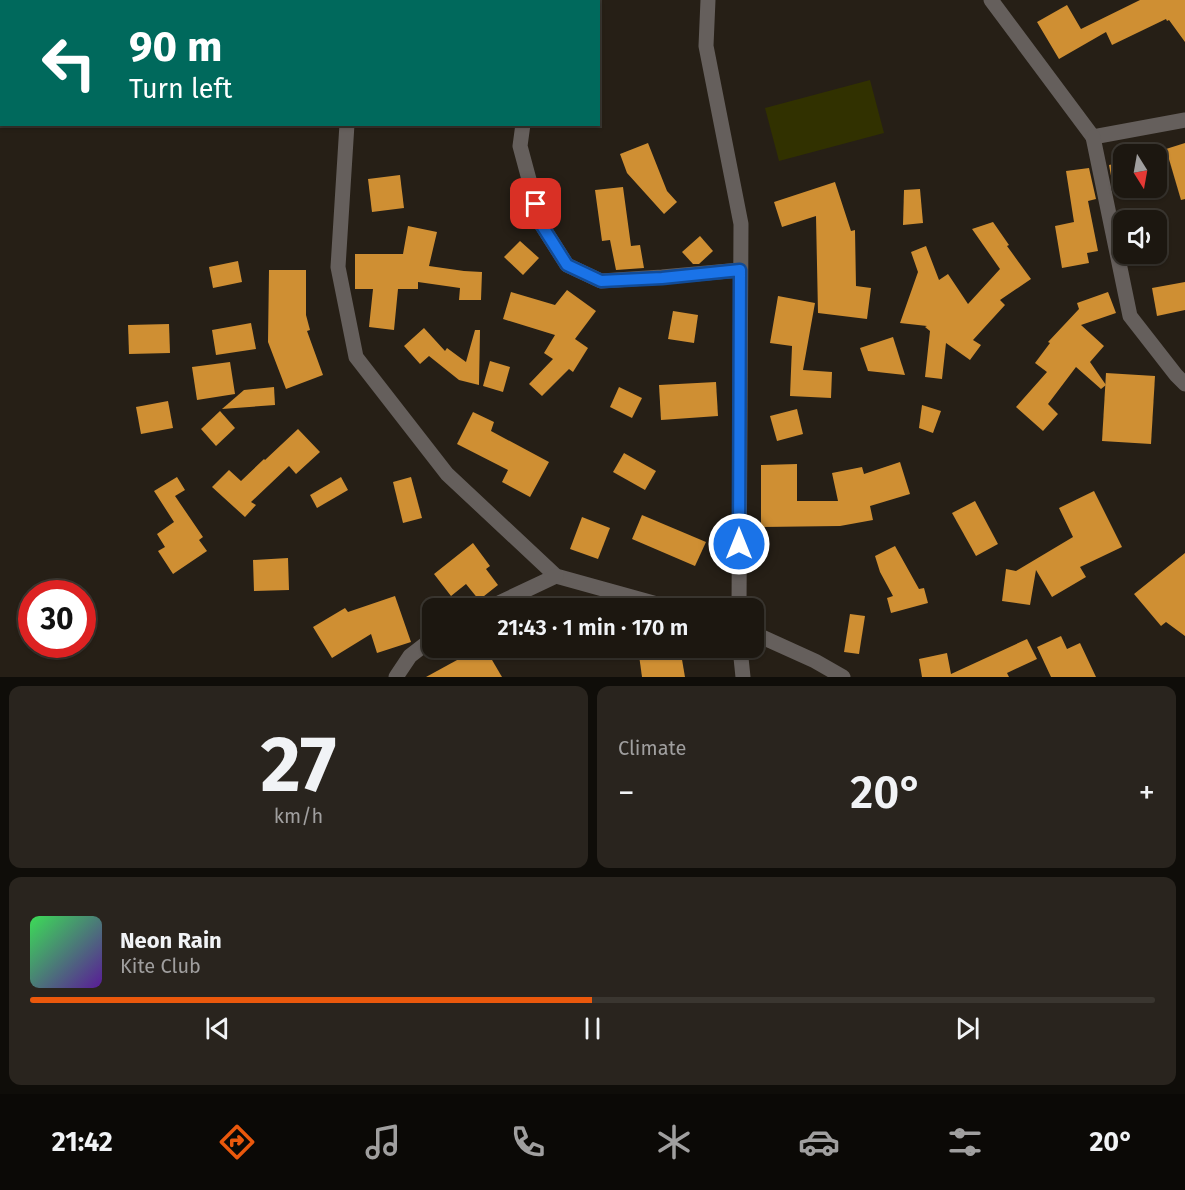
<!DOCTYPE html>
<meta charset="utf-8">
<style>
:root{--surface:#1c1710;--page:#29241e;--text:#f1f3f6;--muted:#a09f9f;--line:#3a3630;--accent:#ea580c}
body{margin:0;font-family:"Fira Sans",sans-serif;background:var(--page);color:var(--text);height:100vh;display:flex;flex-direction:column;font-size:22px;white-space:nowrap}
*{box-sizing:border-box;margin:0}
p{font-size:20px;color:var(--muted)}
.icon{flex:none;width:33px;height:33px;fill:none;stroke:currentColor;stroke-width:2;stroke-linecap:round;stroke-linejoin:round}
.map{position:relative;height:677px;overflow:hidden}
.details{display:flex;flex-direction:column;gap:9px;padding:9px;background:#0f0d09;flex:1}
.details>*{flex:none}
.top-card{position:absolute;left:0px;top:0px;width:600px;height:126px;box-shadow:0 2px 4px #0004,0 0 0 2px var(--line);background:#00695c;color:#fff;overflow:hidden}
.needle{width:39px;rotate:169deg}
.buttons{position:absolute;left:1113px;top:144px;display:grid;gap:12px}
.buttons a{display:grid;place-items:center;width:54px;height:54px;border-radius:12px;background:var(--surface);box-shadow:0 2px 4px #0004,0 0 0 2px var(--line);font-size:30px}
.speed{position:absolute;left:18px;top:580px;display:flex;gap:12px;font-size:30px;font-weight:700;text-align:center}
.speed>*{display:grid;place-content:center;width:78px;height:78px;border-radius:50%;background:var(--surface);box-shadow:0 2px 4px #0004,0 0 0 2px var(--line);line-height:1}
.speed .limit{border:9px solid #d22;background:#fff;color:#111}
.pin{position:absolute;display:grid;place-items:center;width:51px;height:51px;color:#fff;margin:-26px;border-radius:12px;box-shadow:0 3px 9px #0006}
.me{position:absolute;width:66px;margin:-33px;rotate:0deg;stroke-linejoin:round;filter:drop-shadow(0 0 4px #0008)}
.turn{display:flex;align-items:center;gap:21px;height:126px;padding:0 30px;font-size:27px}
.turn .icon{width:78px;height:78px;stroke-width:2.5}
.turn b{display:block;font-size:42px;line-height:51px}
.big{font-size:45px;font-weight:600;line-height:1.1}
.details .tile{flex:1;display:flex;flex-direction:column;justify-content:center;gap:9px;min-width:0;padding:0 21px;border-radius:12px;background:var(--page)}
.details .dial{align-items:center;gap:0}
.dial b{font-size:78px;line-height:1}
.song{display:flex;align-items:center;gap:18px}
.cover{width:72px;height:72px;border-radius:9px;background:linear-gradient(135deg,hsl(130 70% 55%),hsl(270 70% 35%))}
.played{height:6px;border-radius:3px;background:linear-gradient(90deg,var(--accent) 50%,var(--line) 50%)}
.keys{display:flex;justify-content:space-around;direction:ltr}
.heat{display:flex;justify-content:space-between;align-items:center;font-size:33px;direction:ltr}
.details .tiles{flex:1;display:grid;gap:9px;grid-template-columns:1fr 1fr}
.tile:last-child{grid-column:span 2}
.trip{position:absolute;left:422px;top:598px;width:342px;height:60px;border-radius:12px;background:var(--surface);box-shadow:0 2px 4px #0004,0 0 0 2px var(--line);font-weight:600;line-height:60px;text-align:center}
.dock{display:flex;height:96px;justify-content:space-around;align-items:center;background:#0b0906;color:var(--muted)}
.dock .icon{width:42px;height:42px}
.dock .on{color:var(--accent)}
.dock b{font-size:27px;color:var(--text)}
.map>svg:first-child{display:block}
.green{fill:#313100}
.building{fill:#cf8f33}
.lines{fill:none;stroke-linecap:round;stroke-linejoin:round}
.street{stroke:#655f5c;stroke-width:15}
.route-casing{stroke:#114b97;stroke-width:15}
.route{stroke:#1a73e8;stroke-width:10}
</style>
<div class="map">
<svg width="1185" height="677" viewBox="0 0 1185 677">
<rect width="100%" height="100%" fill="#261f16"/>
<!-- green -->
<polygon class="green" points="870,80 884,133 779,161 765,108"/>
<!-- building -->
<g class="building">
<polygon points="1140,0 1185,0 1185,42 1169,20 1167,21 1166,19 1112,45 1106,32 1059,59 1037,22 1067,5 1081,29"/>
<polygon points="648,143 667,191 677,202 664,214 627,173 620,154"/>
<polygon points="1185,143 1185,199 1181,200 1166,149"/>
<polygon points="1124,162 1124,184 1113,186 1109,165"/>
<polygon points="1089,168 1096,199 1088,201 1098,251 1087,253 1089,263 1062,268 1055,226 1074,222 1066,171"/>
<polygon points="400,175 404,208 372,212 368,179"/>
<polygon points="835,182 851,231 855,230 856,286 871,288 867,319 818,313 816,216 782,227 774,202"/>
<polygon points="623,187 631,246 640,245 644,268 616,270 610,240 602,241 595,190"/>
<polygon points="920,189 923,223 903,225 904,190"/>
<polygon points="993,222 1009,245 1007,246 1031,279 1000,300 1005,305 973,340 981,345 970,360 946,343 942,379 925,377 930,331 925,327 927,326 900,323 918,272 911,252 926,246 939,280 948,274 968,304 1000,269 972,229"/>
<polygon points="408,226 437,232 429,266 464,271 482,272 481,300 459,300 460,288 418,282 418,289 398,289 394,330 369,327 373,289 355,289 355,254 403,254"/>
<polygon points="700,236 713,251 699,264 693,264 682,252"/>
<polygon points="520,241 539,258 523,275 504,257"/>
<polygon points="238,261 242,282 213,288 209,267"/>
<polygon points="269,270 306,270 306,315 310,330 307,331 323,375 286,389 268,342"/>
<polygon points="1185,282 1185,310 1157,316 1152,288"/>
<polygon points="567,290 596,311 575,339 588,348 573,372 569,369 542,396 529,384 553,359 544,353 555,335 503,319 511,292 555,305"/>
<polygon points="1108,292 1116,313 1081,325 1104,346 1090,362 1106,385 1101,389 1076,367 1048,404 1058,414 1043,431 1016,407 1047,372 1035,363 1050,343 1048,342 1079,309 1077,303"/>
<polygon points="778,296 815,303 803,370 832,372 831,398 790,396 792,346 770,343"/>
<polygon points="673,311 698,315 694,343 668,339"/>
<polygon points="251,323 256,349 216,355 212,330"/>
<polygon points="169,324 170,353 129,354 128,325"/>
<polygon points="424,328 445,351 447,348 466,362 475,330 480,330 479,385 459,380 429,356 420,364 404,346"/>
<polygon points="893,337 905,375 868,371 860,348"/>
<polygon points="490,361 510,367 503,392 483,386"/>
<polygon points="230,362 235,394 197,400 192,367"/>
<polygon points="1106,373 1155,376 1151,444 1102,441"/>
<polygon points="716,382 718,416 661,420 659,385"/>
<polygon points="274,387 275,405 222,409 244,390"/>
<polygon points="619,387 642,398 632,418 610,407"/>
<polygon points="168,401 173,428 141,434 136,407"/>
<polygon points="922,405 941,411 933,433 919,428"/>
<polygon points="797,409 803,434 777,441 770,416"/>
<polygon points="220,411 235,428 216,446 201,429"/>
<polygon points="473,412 494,422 491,431 549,462 530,497 502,482 508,470 457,444"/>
<polygon points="298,429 320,452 296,474 289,466 251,502 256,505 245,517 212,487 229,470 241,481 264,459 265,460"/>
<polygon points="624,453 656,471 645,490 613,472"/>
<polygon points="900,462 910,494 870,506 873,520 840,526 761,527 761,465 797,464 797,501 838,501 832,473 862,467 864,474"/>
<polygon points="177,477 185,490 175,496 203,537 199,540 207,551 173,574 158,551 165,547 157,534 174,522 154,491"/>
<polygon points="341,477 348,490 317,508 310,495"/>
<polygon points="411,477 422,518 403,523 393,482"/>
<polygon points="1094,491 1122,547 1080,567 1086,577 1052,597 1036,570 1030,605 1002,601 1006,569 1016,571 1073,537 1059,508"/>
<polygon points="975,501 998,544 976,556 952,513"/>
<polygon points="642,515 706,542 695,566 632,539"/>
<polygon points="582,517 610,528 598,559 570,549"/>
<polygon points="473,543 490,566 486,569 498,585 479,600 466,584 451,596 434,574"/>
<polygon points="895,546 919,589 924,588 928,603 891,613 887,598 893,596 880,572 875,556"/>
<polygon points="1185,553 1185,636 1166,622 1161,626 1134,594"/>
<polygon points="288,558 289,590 254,591 253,560"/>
<polygon points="395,596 411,642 377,653 371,634 332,658 313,627 345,608 348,612"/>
<polygon points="850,614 865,616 859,654 844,652"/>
<polygon points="1061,636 1067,649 1080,643 1096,677 1051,677 1037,647"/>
<polygon points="1027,639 1037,659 1007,673 1009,677 922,677 919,659 947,653 951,674"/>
<polygon points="479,648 485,648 502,677 426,677"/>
<polygon points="638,648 680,648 685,677 642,677"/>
</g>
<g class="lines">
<!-- street -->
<g class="street">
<polyline points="525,0 525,2"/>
<polyline points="708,0 706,46 741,224 739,609"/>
<polyline points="991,0 1093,137 1185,120"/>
<polyline points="355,2 355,0"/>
<polyline points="347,124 338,267 356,357 447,474 556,576 675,609"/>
<polyline points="523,124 520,146 541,224 567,265 601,281 662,277 740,270"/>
<polyline points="1093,137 1130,316 1176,375 1185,384"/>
<polyline points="486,609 556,576"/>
<polyline points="753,633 815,661 843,677"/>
<polyline points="740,648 743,677"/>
<polyline points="396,677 410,656 432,639"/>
</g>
</g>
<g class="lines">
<defs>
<polyline id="route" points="536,204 541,224 567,265 601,281 662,278 740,270 739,544"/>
</defs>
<!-- route casing -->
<use href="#route" class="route-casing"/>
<!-- route -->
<use href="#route" class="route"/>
</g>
</svg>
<div class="buttons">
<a><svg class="needle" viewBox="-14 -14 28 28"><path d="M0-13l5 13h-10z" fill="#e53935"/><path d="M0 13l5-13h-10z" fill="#a09f9f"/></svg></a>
<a><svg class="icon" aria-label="sound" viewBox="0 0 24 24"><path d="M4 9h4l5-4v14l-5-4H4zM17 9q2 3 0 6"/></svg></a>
</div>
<div class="speed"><div class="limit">30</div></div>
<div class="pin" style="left:536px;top:204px;background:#d93025"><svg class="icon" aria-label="arrive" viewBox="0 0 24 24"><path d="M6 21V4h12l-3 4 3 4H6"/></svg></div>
<svg class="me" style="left:739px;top:544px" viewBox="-20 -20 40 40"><circle r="17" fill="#1a73e8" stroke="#fff" stroke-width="3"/><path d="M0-11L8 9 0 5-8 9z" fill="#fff"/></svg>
<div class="trip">21:43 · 1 min · 170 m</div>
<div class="top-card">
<div class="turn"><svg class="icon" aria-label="left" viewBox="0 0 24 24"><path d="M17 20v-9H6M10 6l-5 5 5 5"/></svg><div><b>90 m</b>Turn left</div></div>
</div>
</div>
<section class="details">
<div class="tiles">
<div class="tile dial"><b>27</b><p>km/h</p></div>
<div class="tile"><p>Climate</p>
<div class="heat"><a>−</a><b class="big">20°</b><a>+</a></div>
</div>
<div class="tile">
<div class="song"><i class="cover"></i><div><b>Neon Rain</b><p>Kite Club</p></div></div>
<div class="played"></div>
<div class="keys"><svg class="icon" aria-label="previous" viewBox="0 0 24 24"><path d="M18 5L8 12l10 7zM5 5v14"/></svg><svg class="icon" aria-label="pause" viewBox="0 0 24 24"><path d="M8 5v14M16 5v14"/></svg><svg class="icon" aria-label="next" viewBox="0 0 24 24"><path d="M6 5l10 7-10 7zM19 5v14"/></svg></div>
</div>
</div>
</section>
<nav class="dock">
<b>21:42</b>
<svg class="icon on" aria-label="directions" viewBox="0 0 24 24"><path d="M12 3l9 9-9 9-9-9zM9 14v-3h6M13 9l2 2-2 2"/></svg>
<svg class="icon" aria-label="music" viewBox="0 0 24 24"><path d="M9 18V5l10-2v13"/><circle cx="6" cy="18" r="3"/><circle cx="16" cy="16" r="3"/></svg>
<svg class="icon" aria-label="phone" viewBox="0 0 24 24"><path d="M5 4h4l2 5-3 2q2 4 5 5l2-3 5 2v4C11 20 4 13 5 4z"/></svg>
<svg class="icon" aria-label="climate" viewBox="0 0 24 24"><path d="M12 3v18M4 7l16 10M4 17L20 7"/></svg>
<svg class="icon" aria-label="car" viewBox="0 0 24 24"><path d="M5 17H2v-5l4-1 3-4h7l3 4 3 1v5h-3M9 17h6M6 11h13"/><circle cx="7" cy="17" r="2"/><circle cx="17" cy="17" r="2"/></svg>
<svg class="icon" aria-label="filters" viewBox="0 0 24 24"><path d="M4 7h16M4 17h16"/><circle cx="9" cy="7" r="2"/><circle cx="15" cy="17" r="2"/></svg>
<b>20°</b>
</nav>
